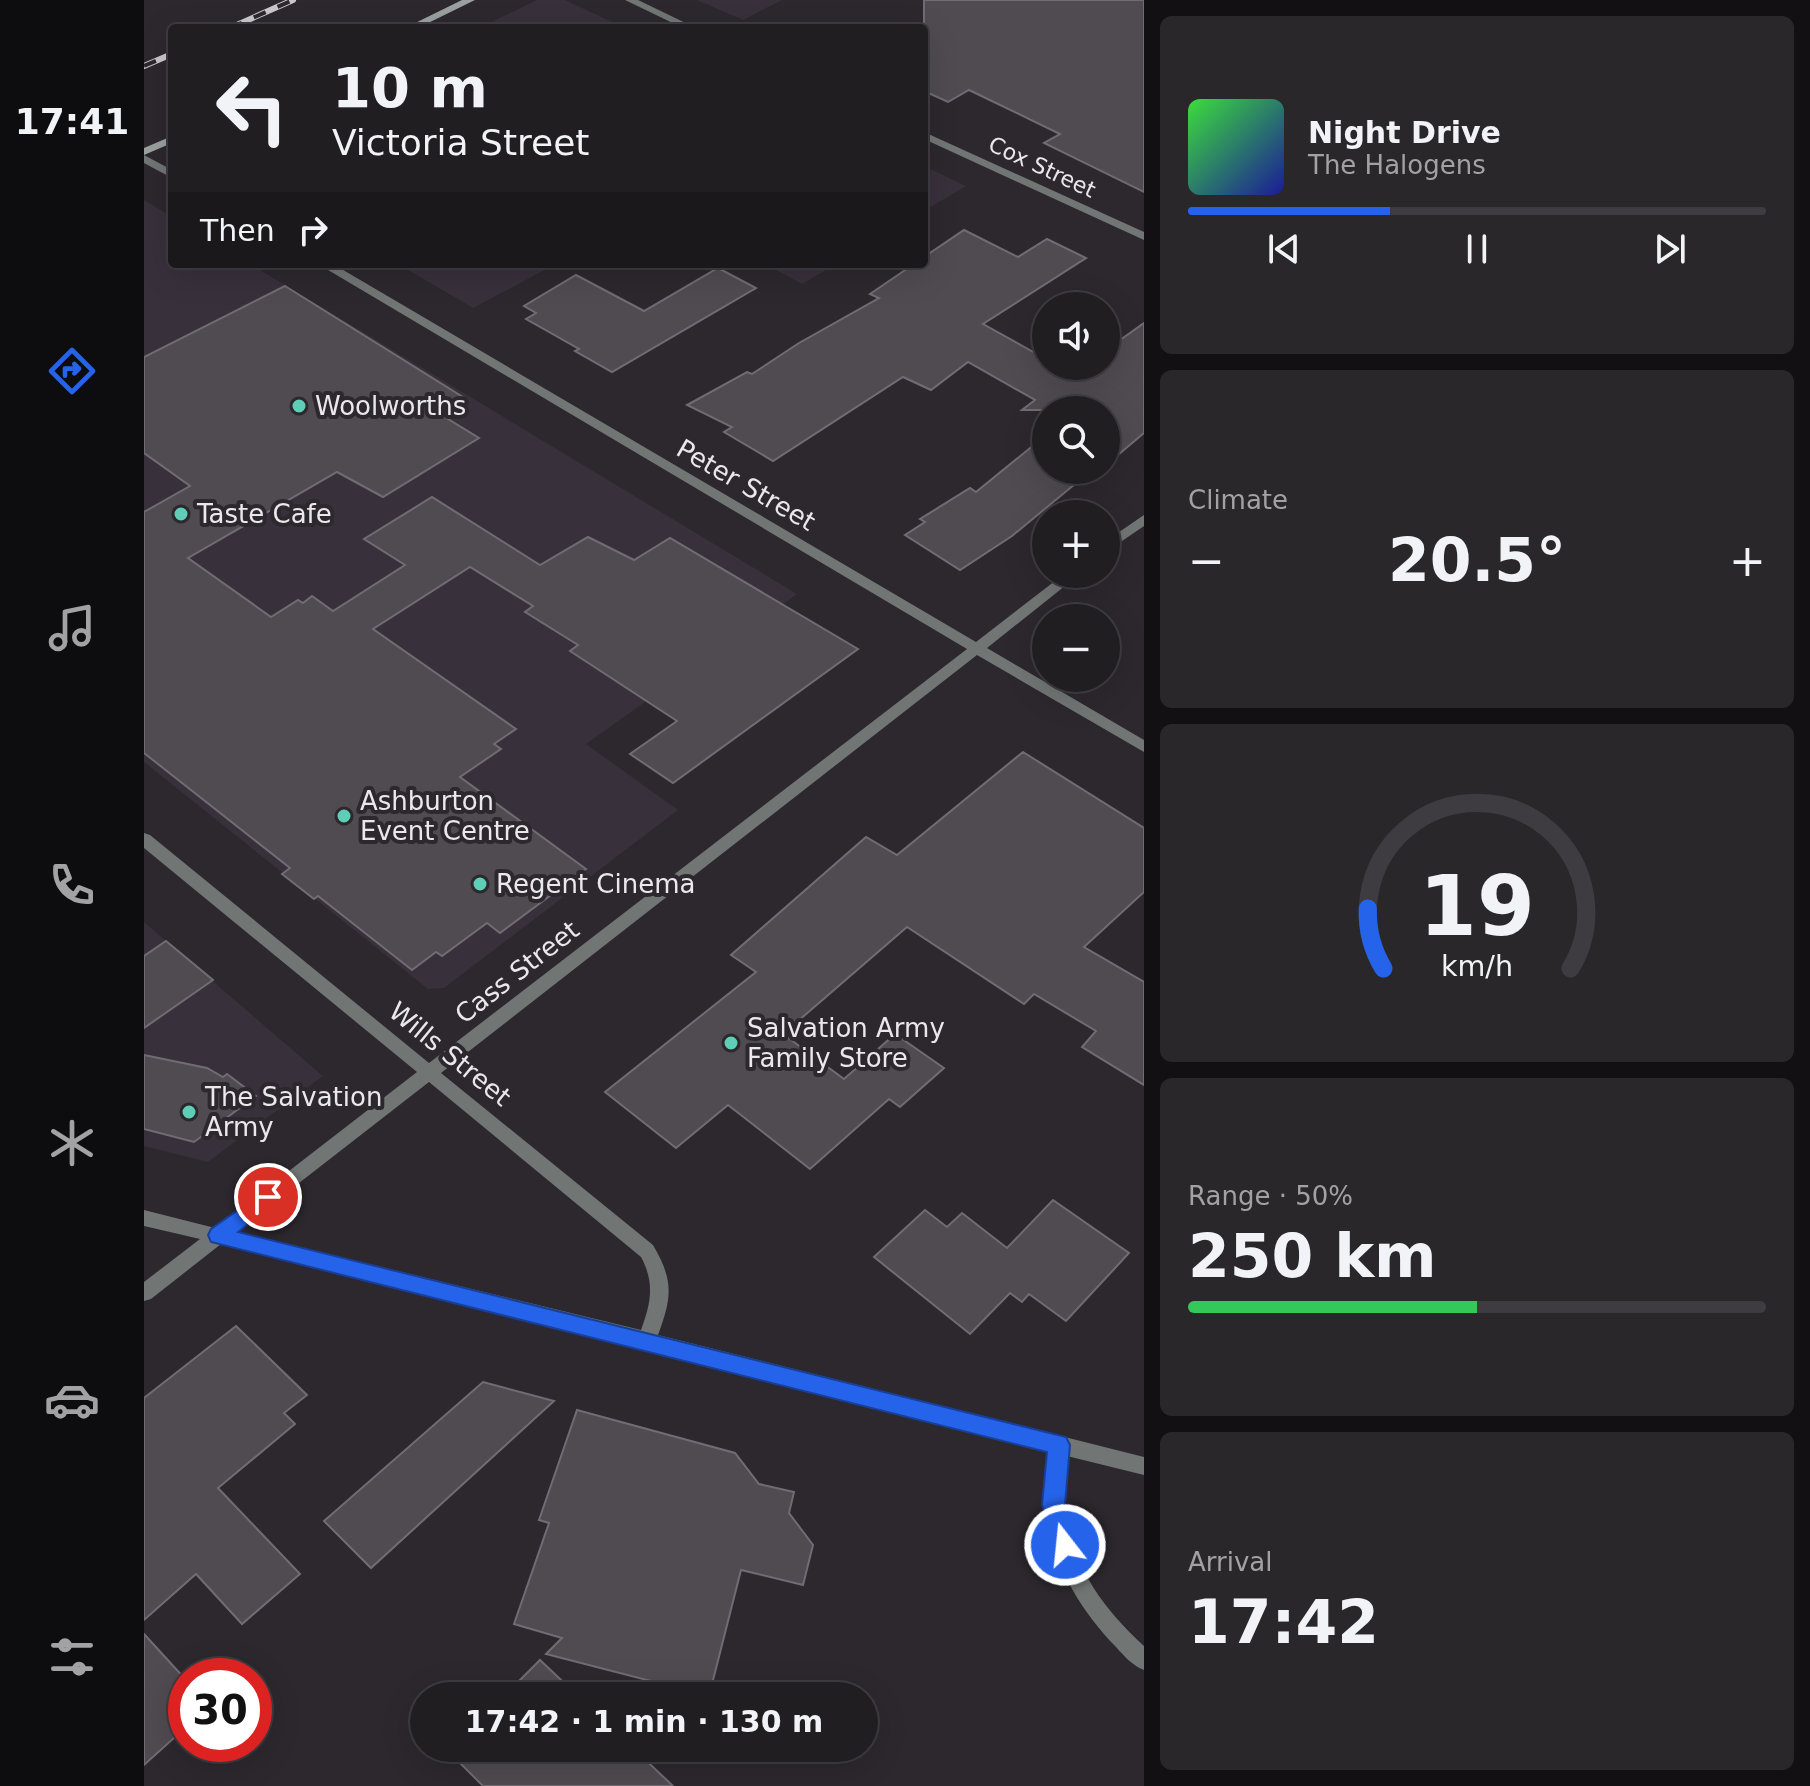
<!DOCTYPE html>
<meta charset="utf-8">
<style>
:root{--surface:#211e22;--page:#29272a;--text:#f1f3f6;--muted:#a2a2a5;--line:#3e3c40;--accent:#2563eb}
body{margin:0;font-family:"DejaVu Sans",sans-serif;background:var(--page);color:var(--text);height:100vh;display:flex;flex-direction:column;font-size:30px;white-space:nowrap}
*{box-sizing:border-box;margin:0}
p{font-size:26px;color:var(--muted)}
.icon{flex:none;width:44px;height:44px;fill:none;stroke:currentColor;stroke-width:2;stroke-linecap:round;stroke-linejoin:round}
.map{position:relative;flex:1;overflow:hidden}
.sheet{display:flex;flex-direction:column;gap:16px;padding:16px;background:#121013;width:666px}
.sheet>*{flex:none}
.top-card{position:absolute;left:24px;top:24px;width:760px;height:244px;border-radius:8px;box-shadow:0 8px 32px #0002,0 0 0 2px var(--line);background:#211e22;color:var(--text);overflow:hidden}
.buttons{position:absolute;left:888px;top:292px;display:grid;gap:16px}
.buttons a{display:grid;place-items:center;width:88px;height:88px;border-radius:50%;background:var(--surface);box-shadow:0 8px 32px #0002,0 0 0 2px var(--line);font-size:40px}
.speed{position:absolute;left:24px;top:1658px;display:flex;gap:16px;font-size:40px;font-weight:700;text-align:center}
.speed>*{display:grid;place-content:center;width:104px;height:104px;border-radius:50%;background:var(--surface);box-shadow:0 8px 32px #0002,0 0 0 2px var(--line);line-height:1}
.speed .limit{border:12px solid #d22;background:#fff;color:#111}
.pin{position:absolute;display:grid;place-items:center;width:68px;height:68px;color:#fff;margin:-34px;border:4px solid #fff;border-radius:50%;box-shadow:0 2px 8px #0007}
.me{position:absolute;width:88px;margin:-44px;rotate:344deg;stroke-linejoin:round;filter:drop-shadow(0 0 6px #0008)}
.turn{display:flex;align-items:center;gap:28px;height:168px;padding:0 32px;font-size:36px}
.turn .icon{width:104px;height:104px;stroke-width:2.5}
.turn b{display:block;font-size:56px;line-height:68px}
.then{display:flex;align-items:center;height:76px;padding:0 32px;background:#0003;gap:16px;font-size:30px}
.big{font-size:60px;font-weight:600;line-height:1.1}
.sheet .tile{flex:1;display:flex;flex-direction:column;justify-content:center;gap:12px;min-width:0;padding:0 28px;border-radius:12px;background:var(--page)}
.sheet .dial{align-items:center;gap:0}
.dial svg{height:208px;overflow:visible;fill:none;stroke:var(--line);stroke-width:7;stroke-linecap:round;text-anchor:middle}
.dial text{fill:var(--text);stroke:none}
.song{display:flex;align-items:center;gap:24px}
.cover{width:96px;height:96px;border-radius:12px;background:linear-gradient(135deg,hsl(120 70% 55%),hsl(240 70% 35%))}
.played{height:8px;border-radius:4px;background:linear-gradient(90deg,var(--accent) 35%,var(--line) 35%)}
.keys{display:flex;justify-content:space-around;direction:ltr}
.heat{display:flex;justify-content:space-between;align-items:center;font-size:44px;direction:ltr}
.charge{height:12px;border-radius:6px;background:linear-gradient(90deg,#34c759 50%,var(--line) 0)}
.trip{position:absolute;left:266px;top:1682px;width:468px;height:80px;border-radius:40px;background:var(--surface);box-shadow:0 8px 32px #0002,0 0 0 2px var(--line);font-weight:600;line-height:80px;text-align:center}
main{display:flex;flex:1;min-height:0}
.dock{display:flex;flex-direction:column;width:144px;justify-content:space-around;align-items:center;background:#0d0c0e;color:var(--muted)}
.dock .icon{width:56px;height:56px}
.dock .on{color:var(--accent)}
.dock b{font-size:36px;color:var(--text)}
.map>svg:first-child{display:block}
.built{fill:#38303b}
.building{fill:#4f4b51;stroke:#716c73;stroke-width:2}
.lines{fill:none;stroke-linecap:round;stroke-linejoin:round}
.street{fill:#717574;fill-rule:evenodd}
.secondary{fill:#99a09e;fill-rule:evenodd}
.rail-casing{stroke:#cac7cb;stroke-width:6}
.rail{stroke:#2c282e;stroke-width:4;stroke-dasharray:13;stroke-linecap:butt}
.route{fill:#2563eb;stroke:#184099;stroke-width:2}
.poi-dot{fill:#5eceb7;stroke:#2c282e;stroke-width:3}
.labels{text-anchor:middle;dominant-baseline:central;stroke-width:8;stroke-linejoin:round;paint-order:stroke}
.far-street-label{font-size:22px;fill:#ebe8ec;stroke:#2c282e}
.poi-label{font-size:26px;fill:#ebe8ec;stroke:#2c282e;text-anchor:start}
.street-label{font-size:26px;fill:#ebe8ec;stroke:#2c282e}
</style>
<main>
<nav class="dock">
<b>17:41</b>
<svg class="icon on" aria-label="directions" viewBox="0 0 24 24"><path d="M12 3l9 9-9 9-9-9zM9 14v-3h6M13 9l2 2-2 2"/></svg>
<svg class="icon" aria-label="music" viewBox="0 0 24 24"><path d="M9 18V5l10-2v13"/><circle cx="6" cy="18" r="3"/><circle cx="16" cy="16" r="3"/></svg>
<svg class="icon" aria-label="phone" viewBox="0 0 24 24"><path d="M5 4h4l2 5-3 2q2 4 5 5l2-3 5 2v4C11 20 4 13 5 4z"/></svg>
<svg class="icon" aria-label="climate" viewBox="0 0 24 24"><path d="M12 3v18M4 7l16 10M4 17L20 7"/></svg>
<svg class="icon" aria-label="car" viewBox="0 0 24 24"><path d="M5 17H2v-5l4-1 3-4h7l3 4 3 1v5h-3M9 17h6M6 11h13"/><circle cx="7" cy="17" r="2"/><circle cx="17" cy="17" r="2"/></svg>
<svg class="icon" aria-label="filters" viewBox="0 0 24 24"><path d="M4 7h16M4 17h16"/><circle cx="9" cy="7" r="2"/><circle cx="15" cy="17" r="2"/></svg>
</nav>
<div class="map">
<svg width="1000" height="1786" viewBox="0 0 1000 1786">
<rect width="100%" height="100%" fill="#2c282e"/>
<!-- built -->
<g class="built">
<polygon points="393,0 421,0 481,28 335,28"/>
<polygon points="553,0 638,0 599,20"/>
<polygon points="780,166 822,186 780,211"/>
<polygon points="0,200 28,217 28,264 106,264 653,594 442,744 534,810 300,988 284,989 0,762"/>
<polygon points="254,264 412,264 329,308"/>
<polygon points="621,264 692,264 658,284"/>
<polygon points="0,922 179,1076 64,1162 0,1146"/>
</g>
<!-- building -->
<g class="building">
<polygon points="780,0 1000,0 1000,192 900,143 916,134 825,90 804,102 780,91"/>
<polygon points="820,230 874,257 903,239 942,258 839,324 902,359 902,366 914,366 928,374 939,366 962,366 962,350 1000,323 1000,433 962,465 962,410 878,410 891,400 824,362 787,390 759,377 629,461 580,432 588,427 543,405 603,372 608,374 655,343 735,298 726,294 770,264 780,264 780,257"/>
<polygon points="574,268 612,288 468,372 431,351 435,349 382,319 392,313 380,306 432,275 500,311"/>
<polygon points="141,286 322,399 296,414 335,438 239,497 193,472 44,558 127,617 154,600 159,603 168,596 189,611 261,565 220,539 288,497 396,565 444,537 490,560 526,538 714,649 529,783 486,754 533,721 426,651 434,645 381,612 389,606 326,567 229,629 372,729 350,744 357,749 316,777 442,869 356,933 343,923 298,956 292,952 268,970 174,896 170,899 138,874 146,868 0,753 0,512 46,486 0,453 0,357"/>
<polygon points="902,435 902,470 948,470 868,536 816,570 761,535 781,522 776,519 826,488 832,492"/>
<polygon points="879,752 1000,828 1000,892 940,947 1000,982 1000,1085 938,1047 952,1031 890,994 880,1004 763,927 639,1034 700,1079 751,1034 800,1068 756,1107 745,1099 666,1169 584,1105 532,1148 461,1092 612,972 587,955 722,837 753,855"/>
<polygon points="22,941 69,980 0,1028 0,956"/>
<polygon points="0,1055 63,1068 79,1077 83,1074 112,1096 50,1142 0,1129"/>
<polygon points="909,1200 985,1253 922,1321 885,1294 878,1302 866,1293 826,1334 730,1257 781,1210 803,1227 818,1213 863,1248"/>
<polygon points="92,1326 163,1395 140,1413 151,1424 74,1488 156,1574 98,1624 52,1574 0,1620 0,1398"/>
<polygon points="339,1382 410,1401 227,1568 180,1521"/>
<polygon points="433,1410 591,1453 615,1484 650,1492 645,1513 669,1545 659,1585 597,1570 565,1696 402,1654 418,1638 370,1624 405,1523 395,1520"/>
<polygon points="0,1634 42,1680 42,1727 0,1765"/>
<polygon points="396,1660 434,1696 360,1696"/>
<polygon points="309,1748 489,1748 529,1786 339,1786 305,1752"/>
</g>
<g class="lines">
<!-- street -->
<g class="street">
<polygon points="481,0 494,0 552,28 539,28"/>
<polygon points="780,132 1000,232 1000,240 780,139"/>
<polygon points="0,155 28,170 28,178 0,163"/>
<path d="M174 264H189L832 642 920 574H936L843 648 1000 740V752L833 655 297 1073 509 1245C530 1281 528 1297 514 1335L1000 1457V1475L923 1456C912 1536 941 1592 1000 1646V1670C989 1666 980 1656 972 1647 934 1608 907 1560 900 1506 897 1488 902 1469 904 1451L503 1348 77 1244 7 1299 0 1301V1282L56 1239 0 1226V1210L71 1228 273 1072 0 848V833L6 835 285 1063 823 649ZM285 1082 497 1257C511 1283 507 1303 497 1330L92 1232Z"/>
<polygon points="1000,515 1000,526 962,552 962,541"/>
</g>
<!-- secondary -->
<g class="secondary">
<polygon points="318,0 331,0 274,28 261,28"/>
<polygon points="28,136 28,143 0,155 0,148"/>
</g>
<defs>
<g id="rail">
<polyline points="86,28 149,0"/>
<polyline points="0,66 28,54"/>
</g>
</defs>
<!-- rail casing -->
<use href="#rail" class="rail-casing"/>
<!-- rail -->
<use href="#rail" class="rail"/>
</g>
<!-- route -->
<polygon class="route" points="124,1189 131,1191 134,1197 131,1203 94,1232 922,1437 926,1445 921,1505 933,1545 929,1553 921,1556 913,1553 898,1505 903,1452 67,1242 64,1235 67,1229"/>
<!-- markers -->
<g class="poi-dot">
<circle cx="155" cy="406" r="8"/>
<circle cx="37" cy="514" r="8"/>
<circle cx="200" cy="816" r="8"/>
<circle cx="336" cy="884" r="8"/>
<circle cx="587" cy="1043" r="8"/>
<circle cx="45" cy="1112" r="8"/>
</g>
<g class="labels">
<!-- far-street labels -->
<g class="far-street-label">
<text transform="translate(898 167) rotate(25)">Cox Street</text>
</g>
<!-- poi labels -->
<g class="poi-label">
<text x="171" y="406">Woolworths</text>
<text x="53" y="514">Taste Cafe</text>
<text x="216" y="801">Ashburton<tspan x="216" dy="30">Event Centre</tspan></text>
<text x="352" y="884">Regent Cinema</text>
<text x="603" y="1028">Salvation Army<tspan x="603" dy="30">Family Store</tspan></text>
<text x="61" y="1097">The Salvation<tspan x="61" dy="30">Army</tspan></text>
</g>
<!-- street labels -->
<g class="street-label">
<text transform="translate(602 485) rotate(30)">Peter Street</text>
<text transform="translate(373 972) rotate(-38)">Cass Street</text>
<text transform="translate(306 1054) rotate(39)">Wills Street</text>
</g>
</g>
</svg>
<div class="buttons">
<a><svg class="icon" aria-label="sound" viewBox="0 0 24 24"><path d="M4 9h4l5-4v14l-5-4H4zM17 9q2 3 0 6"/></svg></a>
<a><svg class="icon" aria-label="search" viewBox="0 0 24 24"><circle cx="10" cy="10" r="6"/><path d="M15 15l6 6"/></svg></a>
<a>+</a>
<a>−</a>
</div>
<div class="speed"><div class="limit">30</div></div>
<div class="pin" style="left:124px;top:1197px;background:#d93025"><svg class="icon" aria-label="arrive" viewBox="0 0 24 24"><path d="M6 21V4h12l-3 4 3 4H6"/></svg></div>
<svg class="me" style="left:921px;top:1545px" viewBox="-20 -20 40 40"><circle r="17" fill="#2563eb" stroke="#fff" stroke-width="3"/><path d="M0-11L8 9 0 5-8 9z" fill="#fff"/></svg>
<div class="trip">17:42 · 1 min · 130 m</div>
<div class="top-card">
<div class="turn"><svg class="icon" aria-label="left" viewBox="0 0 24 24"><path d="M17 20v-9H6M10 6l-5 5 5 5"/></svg><div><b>10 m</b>Victoria Street</div></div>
<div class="then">Then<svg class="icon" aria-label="right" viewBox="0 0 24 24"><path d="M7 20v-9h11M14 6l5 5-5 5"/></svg></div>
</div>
</div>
<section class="sheet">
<div class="tile">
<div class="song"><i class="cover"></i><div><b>Night Drive</b><p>The Halogens</p></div></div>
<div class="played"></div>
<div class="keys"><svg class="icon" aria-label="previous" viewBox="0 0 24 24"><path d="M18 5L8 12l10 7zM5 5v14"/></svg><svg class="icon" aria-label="pause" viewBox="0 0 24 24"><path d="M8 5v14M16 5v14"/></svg><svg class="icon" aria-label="next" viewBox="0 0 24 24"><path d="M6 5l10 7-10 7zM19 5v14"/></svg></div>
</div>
<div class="tile"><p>Climate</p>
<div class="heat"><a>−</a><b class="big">20.5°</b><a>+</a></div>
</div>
<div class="tile dial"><svg viewBox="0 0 100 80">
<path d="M14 69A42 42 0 1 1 86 69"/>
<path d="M14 69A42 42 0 0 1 8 46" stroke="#2563eb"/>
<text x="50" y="56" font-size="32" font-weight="700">19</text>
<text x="50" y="72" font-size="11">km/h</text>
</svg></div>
<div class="tile"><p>Range · 50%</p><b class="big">250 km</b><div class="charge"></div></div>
<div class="tile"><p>Arrival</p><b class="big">17:42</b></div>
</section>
</main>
